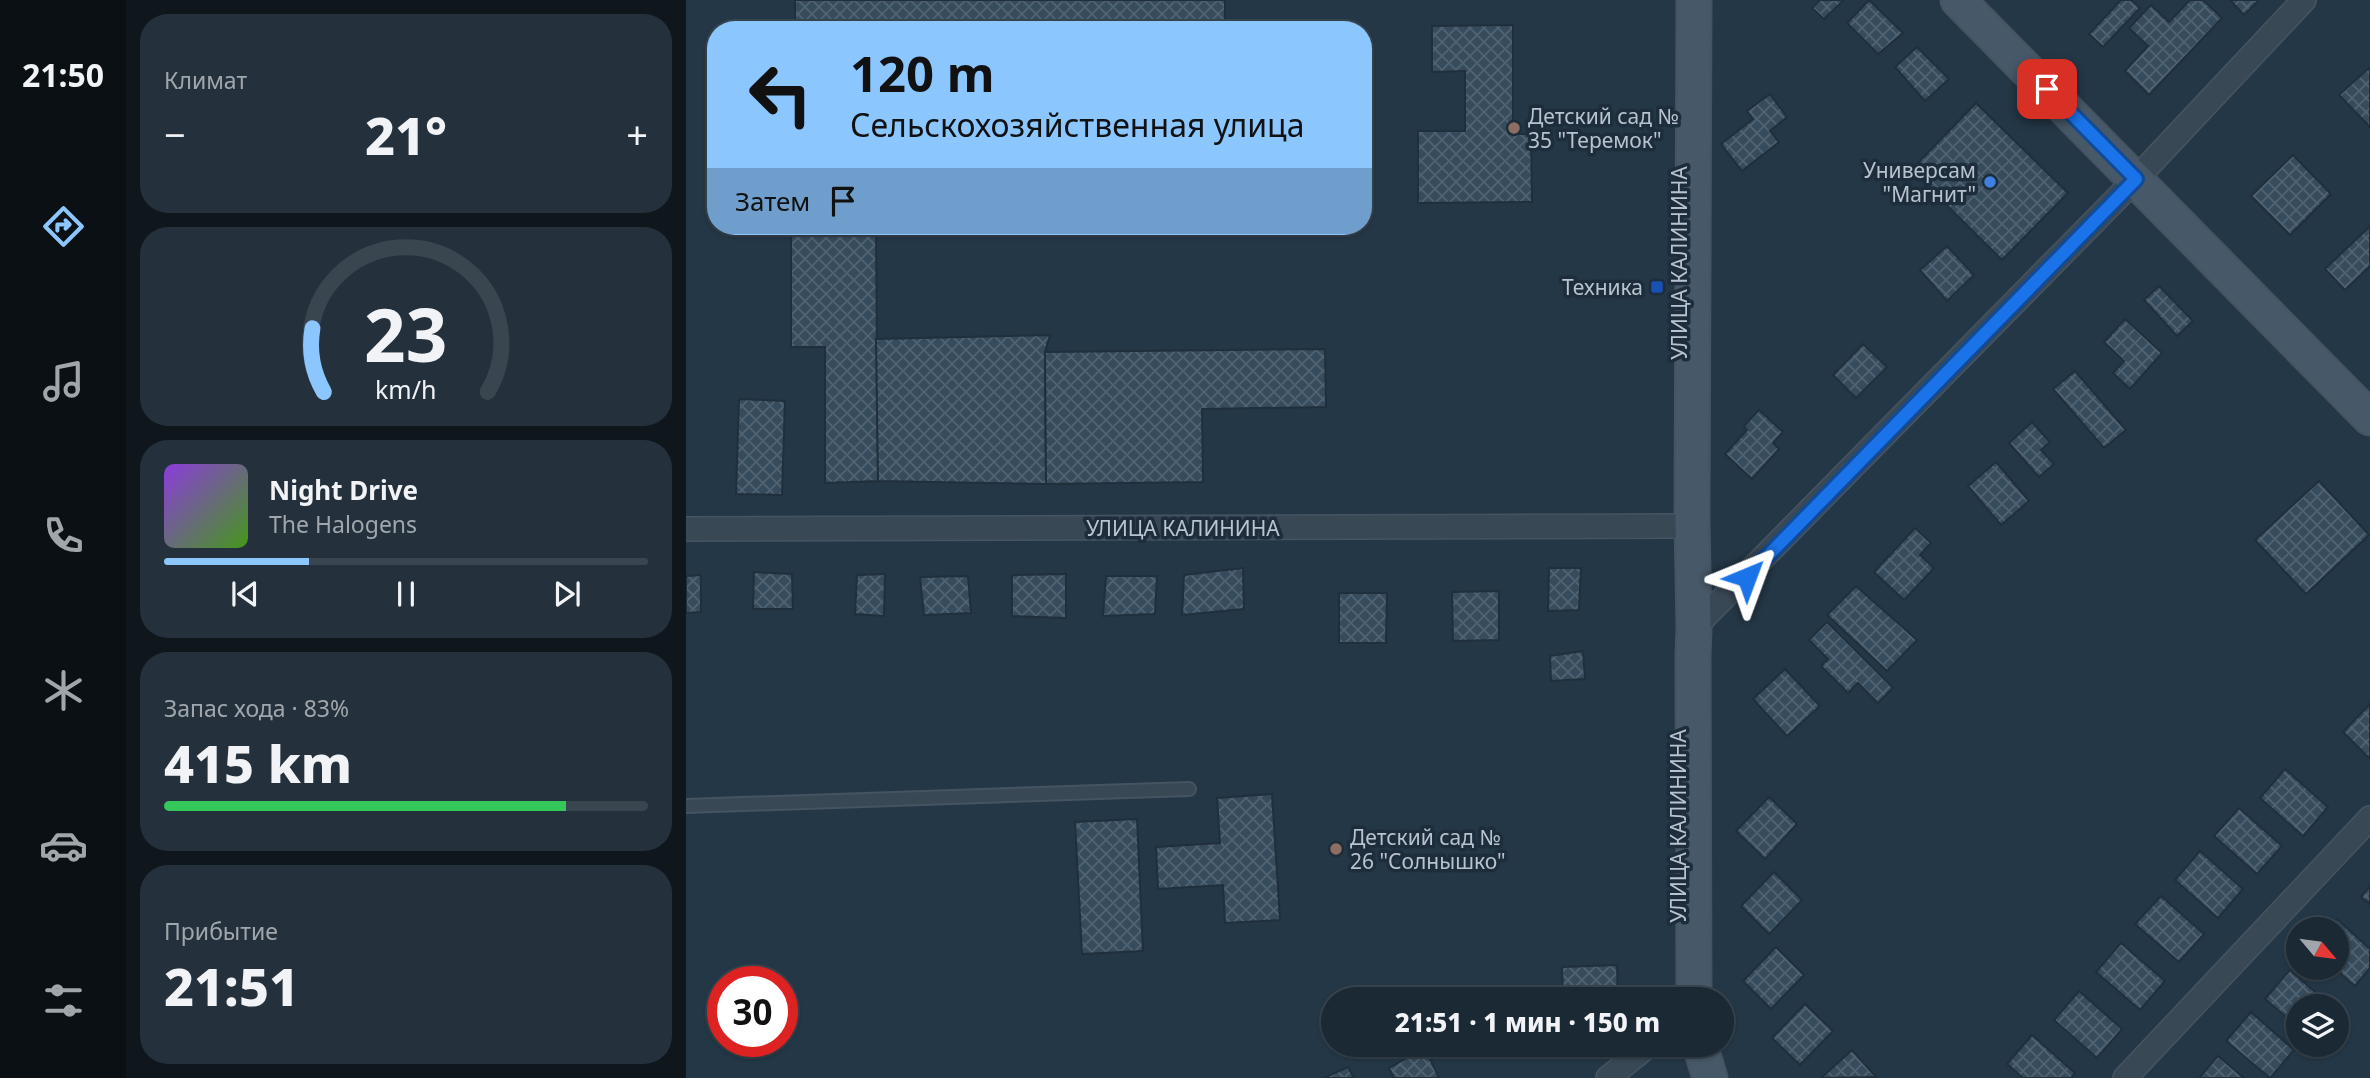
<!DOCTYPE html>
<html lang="ru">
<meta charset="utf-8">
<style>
:root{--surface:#1b2934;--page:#24313c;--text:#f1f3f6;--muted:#a0a6ac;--line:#39454f;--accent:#8bc6ff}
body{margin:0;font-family:"Noto Sans",sans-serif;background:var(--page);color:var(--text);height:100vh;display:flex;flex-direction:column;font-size:26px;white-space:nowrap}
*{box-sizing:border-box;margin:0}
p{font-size:23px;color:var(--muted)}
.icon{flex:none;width:38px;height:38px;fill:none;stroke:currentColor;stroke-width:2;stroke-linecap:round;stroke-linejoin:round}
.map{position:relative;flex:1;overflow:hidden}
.sheet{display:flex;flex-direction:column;gap:14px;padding:14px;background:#0f171d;width:560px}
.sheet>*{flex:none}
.guide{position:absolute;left:21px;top:21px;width:665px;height:214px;border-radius:28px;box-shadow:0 2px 5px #0004,0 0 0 2px var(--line);background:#8bc6ff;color:#111;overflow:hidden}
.needle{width:46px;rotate:119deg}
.tools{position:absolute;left:1600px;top:917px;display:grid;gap:14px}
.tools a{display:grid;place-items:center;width:63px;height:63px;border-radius:50%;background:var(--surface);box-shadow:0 2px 5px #0004,0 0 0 2px var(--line);font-size:35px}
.speed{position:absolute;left:21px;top:966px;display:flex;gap:14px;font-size:35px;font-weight:700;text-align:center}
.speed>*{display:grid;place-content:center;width:91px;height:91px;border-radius:50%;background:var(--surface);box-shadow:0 2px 5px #0004,0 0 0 2px var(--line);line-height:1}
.speed .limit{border:10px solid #d22;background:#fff;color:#111}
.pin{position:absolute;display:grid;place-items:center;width:60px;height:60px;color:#fff;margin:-30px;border-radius:14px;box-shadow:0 4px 10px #0006}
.me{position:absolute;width:77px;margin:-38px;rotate:44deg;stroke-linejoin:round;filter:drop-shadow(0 0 5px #0008)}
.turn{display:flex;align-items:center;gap:24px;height:147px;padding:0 28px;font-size:32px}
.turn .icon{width:91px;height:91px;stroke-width:2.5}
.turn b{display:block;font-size:49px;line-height:60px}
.then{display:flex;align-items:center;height:66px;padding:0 28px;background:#0003;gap:14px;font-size:26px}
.big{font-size:52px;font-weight:800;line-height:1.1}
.sheet .card{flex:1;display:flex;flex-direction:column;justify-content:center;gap:10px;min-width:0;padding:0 24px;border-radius:28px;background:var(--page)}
.sheet .dial{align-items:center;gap:0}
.dial svg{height:182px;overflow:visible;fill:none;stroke:var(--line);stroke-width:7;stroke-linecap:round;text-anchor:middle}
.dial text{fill:var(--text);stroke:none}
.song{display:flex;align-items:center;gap:21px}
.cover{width:84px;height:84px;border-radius:10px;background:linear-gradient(135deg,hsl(270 70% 55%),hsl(100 70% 35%))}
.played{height:7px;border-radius:4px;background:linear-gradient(90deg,var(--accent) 30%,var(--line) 30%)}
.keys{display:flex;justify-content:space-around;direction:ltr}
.heat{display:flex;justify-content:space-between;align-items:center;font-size:38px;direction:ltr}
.charge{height:10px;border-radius:5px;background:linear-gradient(90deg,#34c759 83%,var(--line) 0)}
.trip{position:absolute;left:635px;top:987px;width:413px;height:70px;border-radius:35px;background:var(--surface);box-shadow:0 2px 5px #0004,0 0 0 2px var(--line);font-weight:800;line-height:70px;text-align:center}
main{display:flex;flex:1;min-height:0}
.menu{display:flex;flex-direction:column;width:126px;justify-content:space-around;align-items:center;background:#0b1015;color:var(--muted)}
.menu .icon{width:49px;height:49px}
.menu .selected{color:var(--accent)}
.menu b{font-size:32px;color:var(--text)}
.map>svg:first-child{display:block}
.building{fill:url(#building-cross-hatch);stroke:#202f3c;stroke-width:2}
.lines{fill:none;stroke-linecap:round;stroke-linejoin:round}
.lane-casing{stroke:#465461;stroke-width:16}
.street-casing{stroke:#465461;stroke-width:26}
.secondary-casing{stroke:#465461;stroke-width:37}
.lane{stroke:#394855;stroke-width:12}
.street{stroke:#394855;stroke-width:23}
.secondary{stroke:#475868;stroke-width:33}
.route-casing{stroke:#114b97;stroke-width:18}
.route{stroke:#1a73e8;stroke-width:12}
.education-dot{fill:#8d6e63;stroke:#1e2d3b;stroke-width:2.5}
.shop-dot{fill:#3f7fe0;stroke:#1e2d3b;stroke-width:2.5}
.transit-dot{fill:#1a4fb4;stroke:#1e2d3b;stroke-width:2.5}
.labels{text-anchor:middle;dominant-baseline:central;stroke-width:7;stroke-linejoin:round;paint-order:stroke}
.poi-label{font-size:21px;fill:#b7c3ce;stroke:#1e2d3b;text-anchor:start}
.street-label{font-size:21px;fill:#b7c3ce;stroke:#1e2d3b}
</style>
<main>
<nav class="menu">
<b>21:50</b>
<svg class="icon selected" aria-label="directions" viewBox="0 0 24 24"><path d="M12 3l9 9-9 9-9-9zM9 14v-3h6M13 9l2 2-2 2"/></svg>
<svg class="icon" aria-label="music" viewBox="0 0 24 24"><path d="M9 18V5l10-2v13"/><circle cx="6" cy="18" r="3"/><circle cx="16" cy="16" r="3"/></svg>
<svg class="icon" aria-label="phone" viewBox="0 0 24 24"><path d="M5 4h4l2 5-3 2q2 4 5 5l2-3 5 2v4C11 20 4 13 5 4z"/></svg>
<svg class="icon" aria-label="climate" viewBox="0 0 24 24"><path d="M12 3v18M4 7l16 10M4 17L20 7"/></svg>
<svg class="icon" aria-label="car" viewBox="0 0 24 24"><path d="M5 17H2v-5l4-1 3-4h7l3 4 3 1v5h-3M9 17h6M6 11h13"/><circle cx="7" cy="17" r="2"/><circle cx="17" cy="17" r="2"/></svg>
<svg class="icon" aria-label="filters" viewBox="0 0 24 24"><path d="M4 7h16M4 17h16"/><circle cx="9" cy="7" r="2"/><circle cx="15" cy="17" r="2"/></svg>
</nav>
<section class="sheet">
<div class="card"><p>Климат</p>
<div class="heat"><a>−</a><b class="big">21°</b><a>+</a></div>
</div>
<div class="card dial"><svg viewBox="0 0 100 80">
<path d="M14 69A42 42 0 1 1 86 69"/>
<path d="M14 69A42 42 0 0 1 9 41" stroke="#8bc6ff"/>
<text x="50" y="56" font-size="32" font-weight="700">23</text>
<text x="50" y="72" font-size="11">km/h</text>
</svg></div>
<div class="card">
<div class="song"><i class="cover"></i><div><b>Night Drive</b><p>The Halogens</p></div></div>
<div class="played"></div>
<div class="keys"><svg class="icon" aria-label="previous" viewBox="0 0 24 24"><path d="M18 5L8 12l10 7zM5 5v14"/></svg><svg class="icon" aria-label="pause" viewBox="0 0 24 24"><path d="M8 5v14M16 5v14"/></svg><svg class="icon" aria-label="next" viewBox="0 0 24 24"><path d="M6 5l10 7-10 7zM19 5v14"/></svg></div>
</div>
<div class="card"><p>Запас хода · 83%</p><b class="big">415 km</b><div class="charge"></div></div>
<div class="card"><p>Прибытие</p><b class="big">21:51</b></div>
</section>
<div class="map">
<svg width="1684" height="1078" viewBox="0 0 1684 1078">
<defs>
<pattern id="building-cross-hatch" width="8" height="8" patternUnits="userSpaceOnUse" patternTransform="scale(1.75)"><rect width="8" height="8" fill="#364b5c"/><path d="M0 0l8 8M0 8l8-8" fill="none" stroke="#516372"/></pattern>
</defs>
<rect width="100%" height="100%" fill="#243746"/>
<!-- building -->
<g class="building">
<rect x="109" y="0" width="430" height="30"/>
<polygon points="1134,0 1158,0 1138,19 1126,8"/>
<polygon points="1183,0 1217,33 1192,54 1161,23"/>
<polygon points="1435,0 1445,0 1454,8 1417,47 1403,34"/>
<polygon points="1504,0 1517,0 1536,18 1463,95 1439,71 1462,46 1443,28 1465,5 1483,22"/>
<polygon points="1544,0 1573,0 1558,15"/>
<polygon points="827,25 827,134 845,134 846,202 732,203 732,131 779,131 779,71 746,72 746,26"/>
<polygon points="1231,47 1263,79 1239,101 1209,67"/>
<polygon points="1683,68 1684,70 1684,127 1653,95"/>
<polygon points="1084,94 1101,117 1084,131 1093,142 1056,171 1035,144 1067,119 1061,111"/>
<polygon points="1290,103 1382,193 1316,260 1225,170"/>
<polygon points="1607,155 1645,194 1604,235 1565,196"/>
<polygon points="105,226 190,226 192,481 139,483 139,347 105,347"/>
<polygon points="1684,226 1684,266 1659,290 1639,269"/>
<polygon points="1261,246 1288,275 1261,301 1234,270"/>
<polygon points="1473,286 1507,321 1491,336 1458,300"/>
<polygon points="1439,319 1476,353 1444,389 1427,373 1438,361 1418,342"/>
<polygon points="364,335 359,352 360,484 192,481 190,339"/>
<polygon points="1177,344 1201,367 1170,398 1147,375"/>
<polygon points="639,349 640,407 516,409 517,482 360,484 359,352"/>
<polygon points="1389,371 1440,430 1418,448 1367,389"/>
<polygon points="53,399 99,401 96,495 50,494"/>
<polygon points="1073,410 1097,432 1087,443 1093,449 1066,479 1039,454 1061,430 1058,426"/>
<polygon points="1346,422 1364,442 1355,450 1368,464 1353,477 1323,443"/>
<polygon points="1310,462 1343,501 1315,525 1282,486"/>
<polygon points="1633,481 1683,535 1620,594 1569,540"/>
<polygon points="1229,528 1245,543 1234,555 1248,568 1218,600 1188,572"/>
<polygon points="557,568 558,609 496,615 498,575"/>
<polygon points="863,568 895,568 893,610 862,611"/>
<polygon points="68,572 106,574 107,609 67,609"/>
<polygon points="199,574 198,616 169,614 171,575"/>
<polygon points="380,574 380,618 326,616 326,575"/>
<polygon points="15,575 15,612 0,613 0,576"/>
<polygon points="282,576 285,613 238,615 234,577"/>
<polygon points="420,576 471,576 469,614 417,616"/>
<polygon points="1170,586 1231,640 1201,671 1141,615"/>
<polygon points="813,591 813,640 767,641 766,592"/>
<polygon points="653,593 701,593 700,643 653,643"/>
<polygon points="1141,622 1207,688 1192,703 1172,683 1162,693 1135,666 1142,659 1123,640"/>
<polygon points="897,651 899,679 865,681 864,656"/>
<polygon points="1099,669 1134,706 1101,736 1067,699"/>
<polygon points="1684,704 1684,759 1657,732"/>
<polygon points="1599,769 1642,807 1617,836 1574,798"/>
<polygon points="586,794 594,920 539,923 537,885 472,889 470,847 534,843 531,798"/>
<polygon points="1083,797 1111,824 1079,859 1050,831"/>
<polygon points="1553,808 1596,846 1571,874 1528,836"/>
<polygon points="451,819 457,951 396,954 389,822"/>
<polygon points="1514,851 1557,889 1532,918 1489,880"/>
<polygon points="1088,872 1116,900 1083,934 1055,906"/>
<polygon points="1684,886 1684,904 1675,897"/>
<polygon points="1475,896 1518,934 1493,962 1449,924"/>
<polygon points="1651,919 1684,949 1684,968 1669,986 1648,968 1650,968 1650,929 1642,929"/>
<polygon points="1435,943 1479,981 1454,1010 1410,972"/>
<polygon points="1090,947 1118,975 1085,1009 1057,981"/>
<polygon points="931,965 932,999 877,999 876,967"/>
<polygon points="1604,970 1645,1006 1612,1006 1612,1027 1579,999"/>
<polygon points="1393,991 1436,1029 1411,1058 1368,1020"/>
<polygon points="1119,1004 1147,1031 1114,1065 1086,1038"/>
<polygon points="1565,1012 1608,1050 1584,1078 1540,1041"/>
<polygon points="1346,1035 1389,1073 1385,1078 1337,1078 1321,1064"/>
<polygon points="880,1045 934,1045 934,1054 880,1057"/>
<polygon points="739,1048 753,1078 708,1078 703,1068"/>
<polygon points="1166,1050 1190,1077 1135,1078"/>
<polygon points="1532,1056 1558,1078 1513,1078"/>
<polygon points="662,1067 668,1078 638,1078"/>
</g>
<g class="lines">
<defs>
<polyline id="lane" points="0,806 503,789"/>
<g id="street">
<polyline points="0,529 995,526"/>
<polyline points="1003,633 1450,179 1618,0"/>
<polyline points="922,1078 963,1045"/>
<polyline points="1439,1078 1684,818"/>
</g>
<g id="secondary">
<polyline points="1272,0 1684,418"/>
<polyline points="1008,999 1007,656 1008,628 1006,519 1008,0"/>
<polyline points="1014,1045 1024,1078"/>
</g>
</defs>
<!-- lane casing -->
<use href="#lane" class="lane-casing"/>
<!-- street casing -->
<use href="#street" class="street-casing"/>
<!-- secondary casing -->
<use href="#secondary" class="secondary-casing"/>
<!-- lane -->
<use href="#lane" class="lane"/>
<!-- street -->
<use href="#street" class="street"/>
<!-- secondary -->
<use href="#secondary" class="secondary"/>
</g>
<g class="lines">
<defs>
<polyline id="route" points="1061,577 1450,179 1361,89"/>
</defs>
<!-- route casing -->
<use href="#route" class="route-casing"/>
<!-- route -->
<use href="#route" class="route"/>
</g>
<!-- markers -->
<g class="education-dot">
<circle cx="828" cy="128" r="7"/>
<circle cx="650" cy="849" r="7"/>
</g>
<circle class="shop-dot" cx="1304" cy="182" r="7"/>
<rect class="transit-dot" x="964" y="280" width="14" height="14" rx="3.5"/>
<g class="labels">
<!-- poi labels -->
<g class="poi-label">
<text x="842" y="116">Детский сад №<tspan x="842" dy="24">35 "Теремок"</tspan></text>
<text x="1290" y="170" text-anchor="end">Универсам<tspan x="1290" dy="24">"Магнит"</tspan></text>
<text x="957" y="287" text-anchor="end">Техника</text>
<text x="664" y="837">Детский сад №<tspan x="664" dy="24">26 "Солнышко"</tspan></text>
</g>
<!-- street labels -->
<g class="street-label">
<text transform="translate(993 263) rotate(-90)">УЛИЦА КАЛИНИНА</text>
<text x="497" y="528">УЛИЦА КАЛИНИНА</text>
<text transform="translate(992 826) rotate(-90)">УЛИЦА КАЛИНИНА</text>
</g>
</g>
</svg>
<div class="tools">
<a><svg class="needle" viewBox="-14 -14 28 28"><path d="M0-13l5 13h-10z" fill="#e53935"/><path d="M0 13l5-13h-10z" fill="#a0a6ac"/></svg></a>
<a><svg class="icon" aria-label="layers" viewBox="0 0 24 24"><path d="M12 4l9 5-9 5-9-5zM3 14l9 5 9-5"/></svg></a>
</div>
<div class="speed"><div class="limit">30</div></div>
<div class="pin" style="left:1361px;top:89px;background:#d93025"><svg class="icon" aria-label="arrive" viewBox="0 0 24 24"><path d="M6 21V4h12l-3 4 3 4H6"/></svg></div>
<svg class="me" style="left:1061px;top:577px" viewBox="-20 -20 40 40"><path d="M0-17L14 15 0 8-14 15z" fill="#1a73e8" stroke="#fff" stroke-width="4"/></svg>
<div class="trip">21:51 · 1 мин · 150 m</div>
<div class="guide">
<div class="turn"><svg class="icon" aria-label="left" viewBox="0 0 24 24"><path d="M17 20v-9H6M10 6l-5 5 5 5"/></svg><div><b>120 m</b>Сельскохозяйственная улица</div></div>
<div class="then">Затем<svg class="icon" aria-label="arrive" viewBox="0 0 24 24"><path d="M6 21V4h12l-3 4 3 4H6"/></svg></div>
</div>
</div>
</main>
